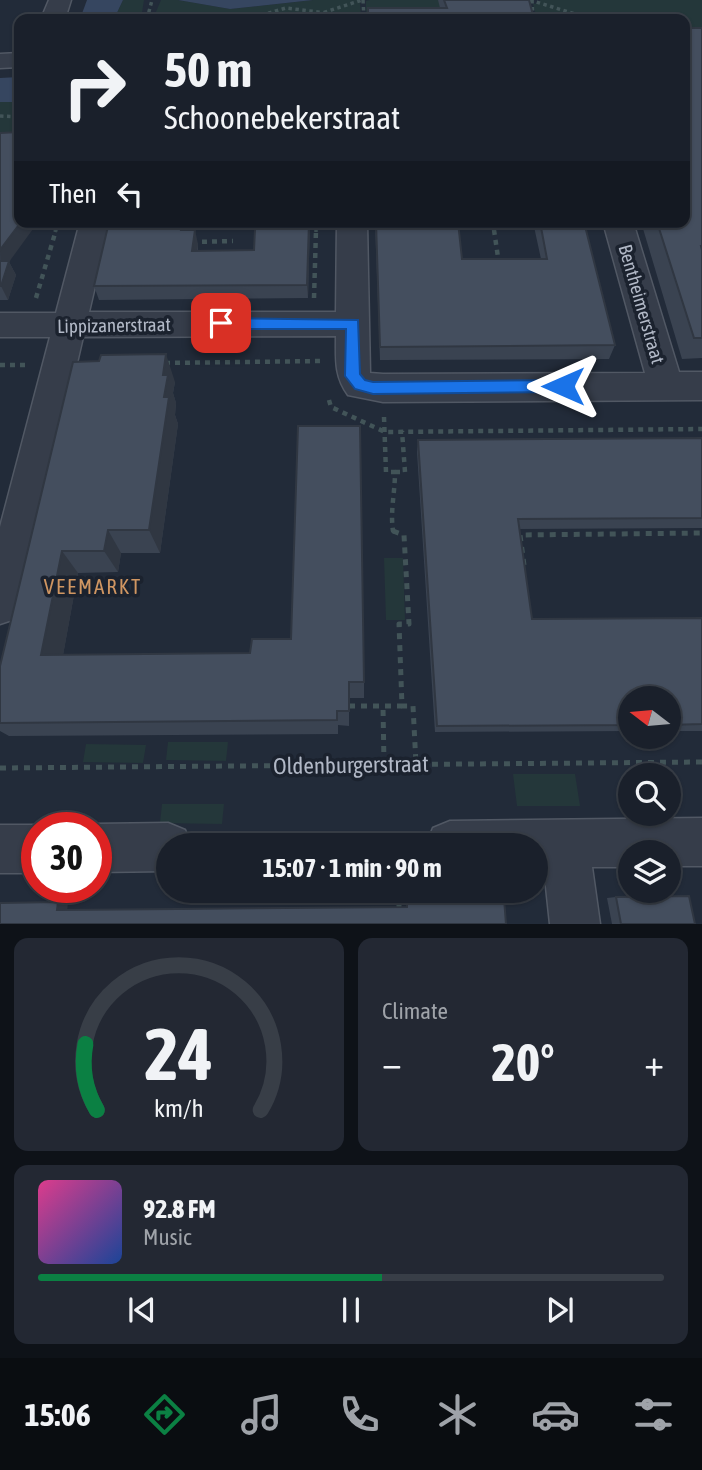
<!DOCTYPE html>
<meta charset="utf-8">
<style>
:root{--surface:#1a202b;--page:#232833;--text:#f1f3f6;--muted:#9fa3a9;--line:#383e47;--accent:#0b8043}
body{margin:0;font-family:"Asap Condensed",sans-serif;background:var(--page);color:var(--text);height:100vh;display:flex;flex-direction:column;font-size:26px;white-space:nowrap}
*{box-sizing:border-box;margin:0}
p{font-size:23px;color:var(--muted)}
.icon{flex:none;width:38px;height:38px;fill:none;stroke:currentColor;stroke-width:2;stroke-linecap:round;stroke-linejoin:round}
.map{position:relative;height:924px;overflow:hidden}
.panel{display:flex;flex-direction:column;gap:14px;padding:14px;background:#0e1218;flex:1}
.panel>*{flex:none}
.banner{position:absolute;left:14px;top:14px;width:676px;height:214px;border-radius:14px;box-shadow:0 2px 5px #0004,0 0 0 2px var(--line);background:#1a202b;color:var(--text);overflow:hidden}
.needle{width:46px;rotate:286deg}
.fabs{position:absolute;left:618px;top:686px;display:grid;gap:14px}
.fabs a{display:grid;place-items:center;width:63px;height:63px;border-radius:50%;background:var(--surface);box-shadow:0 2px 5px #0004,0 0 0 2px var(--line);font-size:35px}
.speed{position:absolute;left:21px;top:812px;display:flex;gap:14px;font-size:35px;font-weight:700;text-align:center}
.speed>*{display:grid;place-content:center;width:91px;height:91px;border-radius:50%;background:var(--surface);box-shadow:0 2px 5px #0004,0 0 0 2px var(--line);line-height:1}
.speed .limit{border:10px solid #d22;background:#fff;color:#111}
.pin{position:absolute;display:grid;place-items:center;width:60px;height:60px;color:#fff;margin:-30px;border-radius:14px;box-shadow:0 4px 10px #0006}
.me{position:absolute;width:77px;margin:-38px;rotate:270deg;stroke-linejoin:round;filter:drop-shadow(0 0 5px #0008)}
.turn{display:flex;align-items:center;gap:24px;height:147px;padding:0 35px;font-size:32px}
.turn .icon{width:91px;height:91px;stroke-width:2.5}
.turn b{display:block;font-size:49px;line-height:60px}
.then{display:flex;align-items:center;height:66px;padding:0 35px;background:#0003;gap:14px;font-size:26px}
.big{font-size:52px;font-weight:700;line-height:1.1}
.panel .card{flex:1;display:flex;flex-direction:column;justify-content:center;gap:10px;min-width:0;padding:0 24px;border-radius:14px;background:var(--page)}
.panel .dial{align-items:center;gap:0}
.dial svg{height:182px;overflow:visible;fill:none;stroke:var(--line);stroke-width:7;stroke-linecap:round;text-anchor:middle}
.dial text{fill:var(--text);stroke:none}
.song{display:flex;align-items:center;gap:21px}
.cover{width:84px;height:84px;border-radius:10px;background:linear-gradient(135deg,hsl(330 70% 55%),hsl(220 70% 35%))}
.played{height:7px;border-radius:4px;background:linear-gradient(90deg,var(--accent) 55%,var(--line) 55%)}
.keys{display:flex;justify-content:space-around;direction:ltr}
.heat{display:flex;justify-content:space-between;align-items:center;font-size:38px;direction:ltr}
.panel .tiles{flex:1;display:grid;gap:14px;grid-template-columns:1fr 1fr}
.card:last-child{grid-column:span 2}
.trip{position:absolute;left:156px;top:833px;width:392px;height:70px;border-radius:35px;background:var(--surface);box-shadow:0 2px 5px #0004,0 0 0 2px var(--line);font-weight:700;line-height:70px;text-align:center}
.tab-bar{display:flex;height:112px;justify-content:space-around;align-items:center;background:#0a0d11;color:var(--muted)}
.tab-bar .icon{width:49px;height:49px}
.tab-bar .selected{color:var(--accent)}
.tab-bar b{font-size:32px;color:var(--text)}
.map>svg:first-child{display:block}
.green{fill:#24373a}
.water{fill:#364660}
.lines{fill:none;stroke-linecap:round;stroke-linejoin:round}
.minor-casing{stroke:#515864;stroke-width:3}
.path-far2{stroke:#425458;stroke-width:3.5;stroke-dasharray:3.5 3.5;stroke-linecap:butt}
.path-far1{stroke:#425458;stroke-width:4.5;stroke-dasharray:5 5;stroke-linecap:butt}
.path{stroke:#425458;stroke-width:5;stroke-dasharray:6 6;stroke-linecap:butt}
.minor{fill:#363d4a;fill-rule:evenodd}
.wall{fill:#3a4351}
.shaded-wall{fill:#303742}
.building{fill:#444e5e;stroke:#303742;stroke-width:2}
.route{fill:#1a73e8;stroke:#114b97;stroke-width:2}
.labels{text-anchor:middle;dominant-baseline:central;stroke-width:7;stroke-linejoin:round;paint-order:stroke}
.street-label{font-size:19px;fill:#b1b8c6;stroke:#1b222e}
.neighbourhood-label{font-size:21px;letter-spacing:2px;fill:#d09662;stroke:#1b222e}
.near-street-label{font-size:23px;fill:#b1b8c6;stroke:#1b222e}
</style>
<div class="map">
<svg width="702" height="924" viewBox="0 0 702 924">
<rect width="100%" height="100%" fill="#222b39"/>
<!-- green -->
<g class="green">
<polygon points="123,0 144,0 141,19 114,19"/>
<polygon points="161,0 178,0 230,9 313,0 360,0 361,18 153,19"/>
<polygon points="370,0 520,0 530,17 366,18 366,1"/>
<polygon points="540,0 702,0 702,45 684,45 684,19 537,19 533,4 540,3"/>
<rect x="0" y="102" width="19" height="36"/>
<polygon points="384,558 403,558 405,620 386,620"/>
<polygon points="168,742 228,742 226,761 166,760"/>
<polygon points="86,744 146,745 143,763 83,762"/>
<polygon points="513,774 575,774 580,806 517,806"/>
<polygon points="162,804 224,804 222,824 160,823"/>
</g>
<!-- water -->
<g class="water">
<polygon points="87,0 123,0 114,19 80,19"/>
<polygon points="178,0 313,0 230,9"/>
<polygon points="19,77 19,102 0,102 0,78"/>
</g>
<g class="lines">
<defs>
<g id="minor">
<polygon points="49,0 71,0 65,19 41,19"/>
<polygon points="19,53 19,67 0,68 0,54"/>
<path d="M80 222H110L89 312H336L337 222H367L370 373 383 374 645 373 603 222H633L679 372H702V400L383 402 348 395C334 376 336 359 336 336L83 337 21 605 15 619 0 624V527L50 337H0V313H56Z"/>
<polygon points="702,818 702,866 668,866 668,852 630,852 630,867 592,867 600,924 550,924 544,868 536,868 536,845 426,845 433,828 450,821"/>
<polygon points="168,823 185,830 191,845 168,845 168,871 96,872 96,828 87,828 96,824"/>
<polygon points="0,825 37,825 44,828 37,828 37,873 0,873"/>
</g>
</defs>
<!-- minor casing -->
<use href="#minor" class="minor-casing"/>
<!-- path-far2 -->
<g class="path-far2">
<polyline points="363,0 364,19"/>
<polyline points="530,0 591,19"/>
<polyline points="532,0 533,19"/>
<polyline points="134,19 214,19"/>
<polyline points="147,19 152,0"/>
<polyline points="248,19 286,8 326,13"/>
<polyline points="304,19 362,0"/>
<polyline points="0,116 19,117"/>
<polyline points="187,222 187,232"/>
<polyline points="493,222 494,232"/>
<polyline points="55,232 58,222"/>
<polyline points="316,232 316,222"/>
</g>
<!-- path-far1 -->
<g class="path-far1">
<polyline points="187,230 187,233"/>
<polyline points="494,230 499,264"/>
<polyline points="192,242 233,241"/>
<polyline points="36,298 56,230"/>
<polyline points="314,298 316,230"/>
<polyline points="165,363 320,361"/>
<polyline points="0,365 27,365"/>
<polyline points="329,400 331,407 385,432 702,429"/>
<path d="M384 417 386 472H395C395 493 390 511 393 531L398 533"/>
<polyline points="395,472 405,472 402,431"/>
</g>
<!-- path -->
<g class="path">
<polyline points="393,531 404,535 409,624 399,624 402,706 413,706 416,764"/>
<polyline points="524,565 520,535 702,533"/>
<polyline points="349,706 383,706"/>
<polyline points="384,764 383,706 402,706"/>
<polyline points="0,768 702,762"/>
<polyline points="399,891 399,911"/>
</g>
<!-- minor -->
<use href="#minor" class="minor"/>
</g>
<!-- wall -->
<g class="wall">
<polygon points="438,0 529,0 534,19 368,19 368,8 440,8"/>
<polygon points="702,28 702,358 682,359 641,222 684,222"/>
<polygon points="0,133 9,262 16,275 8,300 0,300"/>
<polygon points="109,222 186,222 186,230 198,244 198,251 254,250 268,229 268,222 310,222 308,298 99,300 94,286"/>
<polygon points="375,222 458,222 462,259 541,259 533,222 584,222 615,345 609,359 380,360"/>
<polygon points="73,362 175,382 173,393 176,403 175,415 178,424 160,553 121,553 118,572 78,573 63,655 364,682 364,698 349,698 349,726 338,725 338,734 9,736 0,731 0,666"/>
<polygon points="702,438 702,528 519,529 532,619 702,618 702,731 668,731 668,698 630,698 630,731 435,732 417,452 418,440"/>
<polygon points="616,897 695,924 612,924 607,898"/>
</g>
<!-- shaded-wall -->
<g class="shaded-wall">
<polygon points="21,222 38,222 9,262 16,275 8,300 1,286 0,250"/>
<polygon points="182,222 186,222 184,244 181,230"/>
<polygon points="309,222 310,222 308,298 307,285"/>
<polygon points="195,230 198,244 196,265 192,251"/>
<polygon points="166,354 175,382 173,393 176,403 175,415 178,424 160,553 149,530 164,397 163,375"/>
<polygon points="108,530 121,553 118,572 104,551"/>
<polygon points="62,551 78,573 60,672 41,655"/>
<polygon points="58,902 68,903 67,911 57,910"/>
</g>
<!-- building -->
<g class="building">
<polygon points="444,0 529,0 534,19 368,19 368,8 447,8"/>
<polygon points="684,28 702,28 702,246 701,246 702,250 702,338 694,338 657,222 684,222"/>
<polygon points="19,132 19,222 21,222 0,250 0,133"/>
<polygon points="109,222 182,222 181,230 195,230 192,251 254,250 255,229 268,229 268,222 309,222 307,285 94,286"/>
<polygon points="376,222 458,222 462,259 547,259 540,222 584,222 615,345 380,347"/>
<polygon points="0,261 9,261 1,286 0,286"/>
<polygon points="166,354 163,375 168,375 164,397 169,397 149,530 108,530 104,551 62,551 41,655 250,653 252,639 291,639 298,426 360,426 364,682 349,682 349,711 337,711 337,720 0,723 0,666 73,362 99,361 101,355"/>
<polygon points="702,438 702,518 518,519 532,619 702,618 702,724 668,725 668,698 630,698 630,725 437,726 418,440"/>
<polygon points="689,896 695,924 621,924 616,897"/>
<polygon points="504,898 506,924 0,924 0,903 58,902 57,910 177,909 407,907 407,899"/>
</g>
<!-- route -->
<polygon class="route" points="221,318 358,320 360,374 365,380 373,382 563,380 571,386 563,392 373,394 355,389 345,376 346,329 221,329 214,323"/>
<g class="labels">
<!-- street labels -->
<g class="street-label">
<text transform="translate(642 304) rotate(74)">Bentheimerstraat</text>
<text transform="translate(114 325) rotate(-1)">Lippizanerstraat</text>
</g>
<!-- neighbourhood labels -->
<g class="neighbourhood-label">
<text x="93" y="586">VEEMARKT</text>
</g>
<!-- near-street labels -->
<g class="near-street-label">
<text transform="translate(351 765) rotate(-1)">Oldenburgerstraat</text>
</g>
</g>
</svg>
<div class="fabs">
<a><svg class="needle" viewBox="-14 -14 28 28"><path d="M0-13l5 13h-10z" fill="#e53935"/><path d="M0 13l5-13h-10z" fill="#9fa3a9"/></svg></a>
<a><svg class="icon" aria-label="search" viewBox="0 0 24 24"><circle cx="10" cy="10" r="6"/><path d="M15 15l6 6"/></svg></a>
<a><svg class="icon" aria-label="layers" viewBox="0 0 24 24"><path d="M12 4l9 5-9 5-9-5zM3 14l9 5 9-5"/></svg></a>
</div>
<div class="speed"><div class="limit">30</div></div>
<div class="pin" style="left:221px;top:323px;background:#d93025"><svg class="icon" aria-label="arrive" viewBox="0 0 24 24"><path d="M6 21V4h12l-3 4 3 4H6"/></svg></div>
<svg class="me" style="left:563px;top:386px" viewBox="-20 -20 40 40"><path d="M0-17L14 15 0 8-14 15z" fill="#1a73e8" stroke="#fff" stroke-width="4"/></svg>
<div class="trip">15:07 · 1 min · 90 m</div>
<div class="banner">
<div class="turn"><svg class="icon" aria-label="right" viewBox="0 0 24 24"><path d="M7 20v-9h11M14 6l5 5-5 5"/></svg><div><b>50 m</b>Schoonebekerstraat</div></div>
<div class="then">Then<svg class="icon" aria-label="left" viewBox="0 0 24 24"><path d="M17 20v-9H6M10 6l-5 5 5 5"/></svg></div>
</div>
</div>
<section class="panel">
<div class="tiles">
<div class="card dial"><svg viewBox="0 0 100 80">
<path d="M14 69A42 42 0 1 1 86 69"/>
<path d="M14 69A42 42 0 0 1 9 40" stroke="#0b8043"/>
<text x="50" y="56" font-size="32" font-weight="700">24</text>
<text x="50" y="72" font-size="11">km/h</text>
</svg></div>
<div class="card"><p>Climate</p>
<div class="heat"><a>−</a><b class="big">20°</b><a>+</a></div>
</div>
<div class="card">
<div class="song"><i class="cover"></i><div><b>92.8 FM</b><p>Music</p></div></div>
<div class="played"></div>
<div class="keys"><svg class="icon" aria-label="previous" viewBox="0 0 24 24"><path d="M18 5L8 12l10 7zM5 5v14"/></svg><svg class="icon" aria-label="pause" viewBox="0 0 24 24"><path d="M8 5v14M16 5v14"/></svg><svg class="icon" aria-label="next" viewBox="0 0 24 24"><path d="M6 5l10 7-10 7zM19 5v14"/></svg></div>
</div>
</div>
</section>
<nav class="tab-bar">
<b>15:06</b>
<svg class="icon selected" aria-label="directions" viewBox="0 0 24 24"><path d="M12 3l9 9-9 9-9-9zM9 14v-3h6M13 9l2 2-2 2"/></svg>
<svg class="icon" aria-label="music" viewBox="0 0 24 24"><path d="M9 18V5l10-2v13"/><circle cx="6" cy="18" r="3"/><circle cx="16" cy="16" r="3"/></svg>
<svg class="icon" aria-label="phone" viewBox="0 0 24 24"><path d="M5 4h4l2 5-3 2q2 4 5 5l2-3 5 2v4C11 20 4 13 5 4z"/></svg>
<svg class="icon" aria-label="climate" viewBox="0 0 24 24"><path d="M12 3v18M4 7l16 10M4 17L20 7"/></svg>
<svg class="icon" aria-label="car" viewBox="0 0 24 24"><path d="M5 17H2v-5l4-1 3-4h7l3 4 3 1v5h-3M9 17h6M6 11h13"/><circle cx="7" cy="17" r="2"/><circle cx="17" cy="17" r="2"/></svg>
<svg class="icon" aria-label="filters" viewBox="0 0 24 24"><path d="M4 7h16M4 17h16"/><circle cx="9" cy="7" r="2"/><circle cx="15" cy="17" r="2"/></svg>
</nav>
